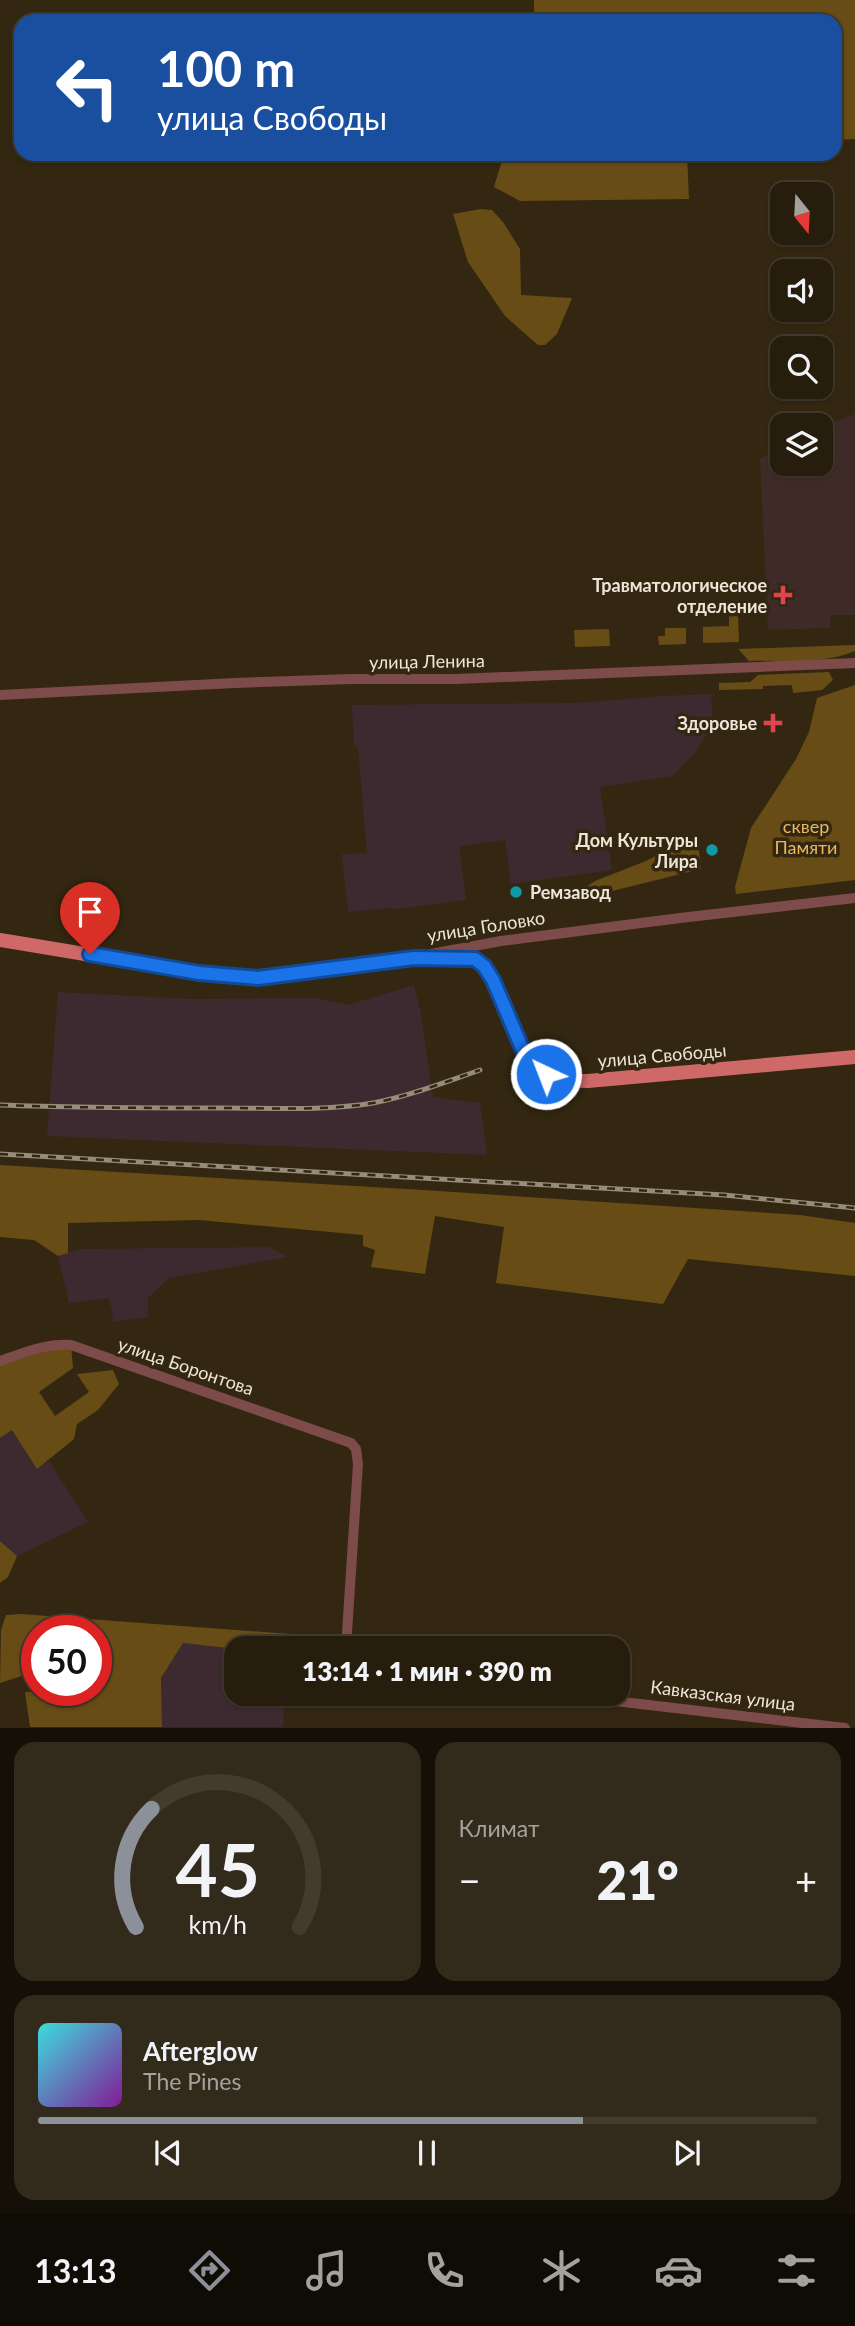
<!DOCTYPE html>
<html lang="ru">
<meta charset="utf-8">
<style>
:root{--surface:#261d0d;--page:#322a1b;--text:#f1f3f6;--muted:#a4a29d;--line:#423b2e;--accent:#8c9099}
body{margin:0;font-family:Lato,sans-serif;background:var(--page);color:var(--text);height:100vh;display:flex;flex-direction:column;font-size:26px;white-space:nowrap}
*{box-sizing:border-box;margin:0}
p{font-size:23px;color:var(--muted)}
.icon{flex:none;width:38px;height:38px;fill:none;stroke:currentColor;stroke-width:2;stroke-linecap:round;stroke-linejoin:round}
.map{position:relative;height:1728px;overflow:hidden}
.side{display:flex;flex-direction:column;gap:14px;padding:14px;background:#151007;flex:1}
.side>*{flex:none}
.hud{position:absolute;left:14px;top:14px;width:828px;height:147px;border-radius:21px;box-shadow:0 2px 5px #0004,0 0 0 2px var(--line);background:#1a4fa0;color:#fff;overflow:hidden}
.needle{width:46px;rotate:162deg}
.controls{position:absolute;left:770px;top:182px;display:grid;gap:14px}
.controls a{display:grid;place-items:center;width:63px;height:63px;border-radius:14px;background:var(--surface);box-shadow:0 2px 5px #0004,0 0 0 2px var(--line);font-size:35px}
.speed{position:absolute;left:21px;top:1615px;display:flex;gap:14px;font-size:35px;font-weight:700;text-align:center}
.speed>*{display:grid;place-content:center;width:91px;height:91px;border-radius:50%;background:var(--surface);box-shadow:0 2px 5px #0004,0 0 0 2px var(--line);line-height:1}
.speed .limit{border:10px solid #d22;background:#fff;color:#111}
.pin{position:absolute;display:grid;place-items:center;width:60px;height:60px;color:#fff;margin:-72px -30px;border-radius:50% 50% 50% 0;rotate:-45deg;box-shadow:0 0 7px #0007}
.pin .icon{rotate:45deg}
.me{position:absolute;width:77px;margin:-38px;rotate:317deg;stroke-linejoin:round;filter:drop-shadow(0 0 5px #0008)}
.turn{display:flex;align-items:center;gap:24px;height:147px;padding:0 28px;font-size:32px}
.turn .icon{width:91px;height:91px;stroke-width:2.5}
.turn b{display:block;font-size:49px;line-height:60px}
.big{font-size:52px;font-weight:800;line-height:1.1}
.side .card{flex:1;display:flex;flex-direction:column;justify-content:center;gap:10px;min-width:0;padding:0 24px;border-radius:21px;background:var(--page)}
.side .dial{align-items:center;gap:0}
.dial svg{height:182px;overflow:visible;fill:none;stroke:var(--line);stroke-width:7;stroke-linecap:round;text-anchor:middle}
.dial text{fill:var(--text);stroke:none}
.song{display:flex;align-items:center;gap:21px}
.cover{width:84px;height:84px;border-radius:10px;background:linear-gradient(135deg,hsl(180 70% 55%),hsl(290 70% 35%))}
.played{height:7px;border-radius:4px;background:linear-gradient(90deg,var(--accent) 70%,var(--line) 70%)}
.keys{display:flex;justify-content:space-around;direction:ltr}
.heat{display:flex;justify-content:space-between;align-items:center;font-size:38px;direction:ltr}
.side .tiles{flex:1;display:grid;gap:14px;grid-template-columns:1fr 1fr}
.card:last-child{grid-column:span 2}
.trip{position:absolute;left:224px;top:1636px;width:406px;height:70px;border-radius:21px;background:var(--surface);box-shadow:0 2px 5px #0004,0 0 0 2px var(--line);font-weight:800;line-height:70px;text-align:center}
.tab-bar{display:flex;height:112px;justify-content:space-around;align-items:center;background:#0f0c05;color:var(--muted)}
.tab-bar .icon{width:49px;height:49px}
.tab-bar .selected{color:var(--accent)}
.tab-bar b{font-size:32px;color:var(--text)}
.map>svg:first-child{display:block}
.industrial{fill:#3d2a30}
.medical{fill:#3e2b27}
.green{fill:#684c16}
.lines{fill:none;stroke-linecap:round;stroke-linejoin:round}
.minor{stroke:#7d4b4a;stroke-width:10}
.major{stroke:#cf6968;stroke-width:14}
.rail-casing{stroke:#968c7b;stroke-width:5}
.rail{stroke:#332711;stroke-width:2.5;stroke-dasharray:8;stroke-linecap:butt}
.route-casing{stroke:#114b97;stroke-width:18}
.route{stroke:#1a73e8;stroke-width:12}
.health-dot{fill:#e0444e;stroke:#332711;stroke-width:2.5}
.culture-dot{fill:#0f9aa8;stroke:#332711;stroke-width:2.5}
.labels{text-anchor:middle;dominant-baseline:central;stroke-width:7;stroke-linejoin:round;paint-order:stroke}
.poi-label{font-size:18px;font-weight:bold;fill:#ede5d8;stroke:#332711;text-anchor:end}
.street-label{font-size:18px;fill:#ede5d8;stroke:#332711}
.park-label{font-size:18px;fill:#ebb85e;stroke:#332711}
</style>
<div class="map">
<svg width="855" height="1728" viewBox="0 0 855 1728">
<rect width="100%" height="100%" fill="#332711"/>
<!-- industrial -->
<g class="industrial">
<polygon points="711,694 713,723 694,754 673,776 600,787 612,870 511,884 505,840 459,846 466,900 397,909 391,908 348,912 342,854 367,853 358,748 354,744 352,705 576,703 662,696"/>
<polygon points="414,985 421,1014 433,1097 480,1103 487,1155 47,1136 58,992 190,999 317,998 348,1005"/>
<polygon points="269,1247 288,1257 169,1278 148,1298 148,1317 114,1322 109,1298 69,1303 58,1256 82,1249"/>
<polygon points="12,1430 37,1468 49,1461 88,1522 17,1556 0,1541 0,1438"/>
<polygon points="183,1643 236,1649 236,1694 285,1694 283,1727 162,1727 161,1678"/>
</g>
<!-- medical -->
<polygon class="medical" points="855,414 855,615 831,615 830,628 768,630 760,459 782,445 782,464 821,464 821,427"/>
<!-- green -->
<g class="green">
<polygon points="534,0 855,0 855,139 835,140 835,21 534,21"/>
<polygon points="504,154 687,154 689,199 520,201 494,187"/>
<polygon points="481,209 492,210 503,222 520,249 521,295 572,298 557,334 545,345 538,345 505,316 468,262 453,214"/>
<polygon points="729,614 738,614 739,642 703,643 703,627 729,626"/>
<polygon points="665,628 686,628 686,644 659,645 658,636 665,636"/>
<polygon points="609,629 610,646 575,647 574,630"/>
<path d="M855 645V651C822 665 783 660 749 661L738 649Z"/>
<polygon points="829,672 833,680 822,690 793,693 792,685 763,686 763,689 719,690 719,683 750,682 758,675"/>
<polygon points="855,685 855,880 736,894 735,887 751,828 796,759 809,732 817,698"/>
<polygon points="697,834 701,869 576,900 580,891 595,881 646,861"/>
<polygon points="0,1165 423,1190 800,1215 855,1223 855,1276 688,1259 663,1304 496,1283 504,1227 435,1216 425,1274 371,1267 375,1250 363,1246 363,1235 199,1220 68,1223 68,1253 58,1256 34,1240 0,1237"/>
<polygon points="71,1345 73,1368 39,1392 55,1416 89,1392 77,1374 113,1370 119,1384 98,1410 77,1424 74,1439 37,1469 12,1430 0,1438 0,1361"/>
<polygon points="0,1541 17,1556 8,1577 0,1583"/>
<polygon points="21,1614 291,1634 289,1648 236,1649 183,1643 161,1678 162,1727 30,1727 25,1692 96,1690 96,1631 37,1631 37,1671 0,1683 1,1630 6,1615"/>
</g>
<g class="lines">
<!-- minor -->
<g class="minor">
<polyline points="0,695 235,683 351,679 456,679 855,663"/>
<polyline points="431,954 501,941 680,918 855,898"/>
<path d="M0 1361C23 1353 46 1343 71 1345L351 1443 356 1449 358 1464 346 1648"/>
<polyline points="555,1694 845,1728"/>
</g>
<!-- major -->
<path class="major" d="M0 940 199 973 258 977 414 958 476 959C498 978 506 1008 517 1035 522 1046 526 1060 535 1068 550 1080 570 1081 588 1081L855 1057"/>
<defs>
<g id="rail">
<path d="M0 1105C75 1108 149 1108 224 1108 274 1108 324 1111 373 1103 410 1096 445 1082 480 1070"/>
<polyline points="0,1154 724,1195 855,1208"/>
</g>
</defs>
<!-- rail casing -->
<use href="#rail" class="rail-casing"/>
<!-- rail -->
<use href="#rail" class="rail"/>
</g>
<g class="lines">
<defs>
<polyline id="route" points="90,954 199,973 258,978 414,958 475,959 484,966 493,980 525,1055 535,1068 546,1074"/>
</defs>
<!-- route casing -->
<use href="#route" class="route-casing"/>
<!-- route -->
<use href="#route" class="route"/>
</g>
<!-- markers -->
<g class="health-dot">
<path d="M779.5 584.5h7v7h7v7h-7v7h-7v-7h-7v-7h7z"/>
<path d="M769.5 712.5h7v7h7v7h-7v7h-7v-7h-7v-7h7z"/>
</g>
<g class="culture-dot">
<circle cx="712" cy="850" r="7"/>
<circle cx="516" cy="892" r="7"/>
</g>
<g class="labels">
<!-- poi labels -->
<g class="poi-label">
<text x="767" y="585">Травматологическое<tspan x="767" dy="21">отделение</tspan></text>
<text x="757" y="723">Здоровье</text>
<text x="698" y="840">Дом Культуры<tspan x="698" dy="21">Лира</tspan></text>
<text x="530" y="892" text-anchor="start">Ремзавод</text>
</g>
<!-- street labels -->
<g class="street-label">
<text transform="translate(427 661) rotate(-1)">улица Ленина</text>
<text transform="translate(486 926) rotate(-9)">улица Головко</text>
<text transform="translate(662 1055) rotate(-5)">улица Свободы</text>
<text transform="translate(186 1366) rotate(19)">улица Боронтова</text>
<text transform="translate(723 1695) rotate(7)">Кавказская улица</text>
</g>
<!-- park labels -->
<g class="park-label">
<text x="806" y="826">сквер<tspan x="806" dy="21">Памяти</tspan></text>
</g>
</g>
</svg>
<div class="controls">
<a><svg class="needle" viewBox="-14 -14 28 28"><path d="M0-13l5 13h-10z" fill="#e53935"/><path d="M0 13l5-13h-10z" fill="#a4a29d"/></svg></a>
<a><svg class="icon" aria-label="sound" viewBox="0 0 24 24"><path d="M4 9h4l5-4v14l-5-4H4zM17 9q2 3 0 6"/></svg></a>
<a><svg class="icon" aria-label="search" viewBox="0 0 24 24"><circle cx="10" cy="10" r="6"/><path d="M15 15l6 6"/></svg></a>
<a><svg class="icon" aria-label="layers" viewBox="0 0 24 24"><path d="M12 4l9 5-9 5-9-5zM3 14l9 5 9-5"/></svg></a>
</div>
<div class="speed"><div class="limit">50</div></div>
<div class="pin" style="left:90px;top:954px;background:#d93025"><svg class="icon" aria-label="arrive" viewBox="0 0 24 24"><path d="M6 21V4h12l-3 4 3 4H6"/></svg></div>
<svg class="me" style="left:546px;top:1074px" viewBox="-20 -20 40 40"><circle r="17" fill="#1a73e8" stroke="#fff" stroke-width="3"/><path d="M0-11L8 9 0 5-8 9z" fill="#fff"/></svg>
<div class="trip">13:14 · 1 мин · 390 m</div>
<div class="hud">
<div class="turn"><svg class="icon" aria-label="left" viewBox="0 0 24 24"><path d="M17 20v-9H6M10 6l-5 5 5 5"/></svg><div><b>100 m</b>улица Свободы</div></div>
</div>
</div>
<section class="side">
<div class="tiles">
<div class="card dial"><svg viewBox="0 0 100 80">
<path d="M14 69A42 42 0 1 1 86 69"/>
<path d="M14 69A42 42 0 0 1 21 17" stroke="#8c9099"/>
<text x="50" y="56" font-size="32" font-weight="700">45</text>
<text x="50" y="72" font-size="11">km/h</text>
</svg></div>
<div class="card"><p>Климат</p>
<div class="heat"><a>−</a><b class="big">21°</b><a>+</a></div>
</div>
<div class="card">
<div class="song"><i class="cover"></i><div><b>Afterglow</b><p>The Pines</p></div></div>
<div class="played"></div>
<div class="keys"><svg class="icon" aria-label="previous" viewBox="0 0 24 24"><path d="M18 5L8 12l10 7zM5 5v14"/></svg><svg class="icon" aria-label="pause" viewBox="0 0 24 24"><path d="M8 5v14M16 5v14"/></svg><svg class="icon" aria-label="next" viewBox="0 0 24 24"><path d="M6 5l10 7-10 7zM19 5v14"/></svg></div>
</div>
</div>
</section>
<nav class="tab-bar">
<b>13:13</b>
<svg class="icon selected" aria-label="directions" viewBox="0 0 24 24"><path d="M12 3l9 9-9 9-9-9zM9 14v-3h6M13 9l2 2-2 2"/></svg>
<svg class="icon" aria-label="music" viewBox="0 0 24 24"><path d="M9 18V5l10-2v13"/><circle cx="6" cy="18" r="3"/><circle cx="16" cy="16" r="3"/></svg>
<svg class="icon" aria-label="phone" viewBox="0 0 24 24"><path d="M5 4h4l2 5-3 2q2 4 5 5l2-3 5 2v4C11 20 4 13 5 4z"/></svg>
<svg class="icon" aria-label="climate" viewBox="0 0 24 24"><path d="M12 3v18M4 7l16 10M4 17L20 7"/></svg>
<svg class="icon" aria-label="car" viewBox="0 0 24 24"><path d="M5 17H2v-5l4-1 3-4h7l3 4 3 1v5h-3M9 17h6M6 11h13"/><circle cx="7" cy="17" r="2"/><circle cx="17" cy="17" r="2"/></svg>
<svg class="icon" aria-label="filters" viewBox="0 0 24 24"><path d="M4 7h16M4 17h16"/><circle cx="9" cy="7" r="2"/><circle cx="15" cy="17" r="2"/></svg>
</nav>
